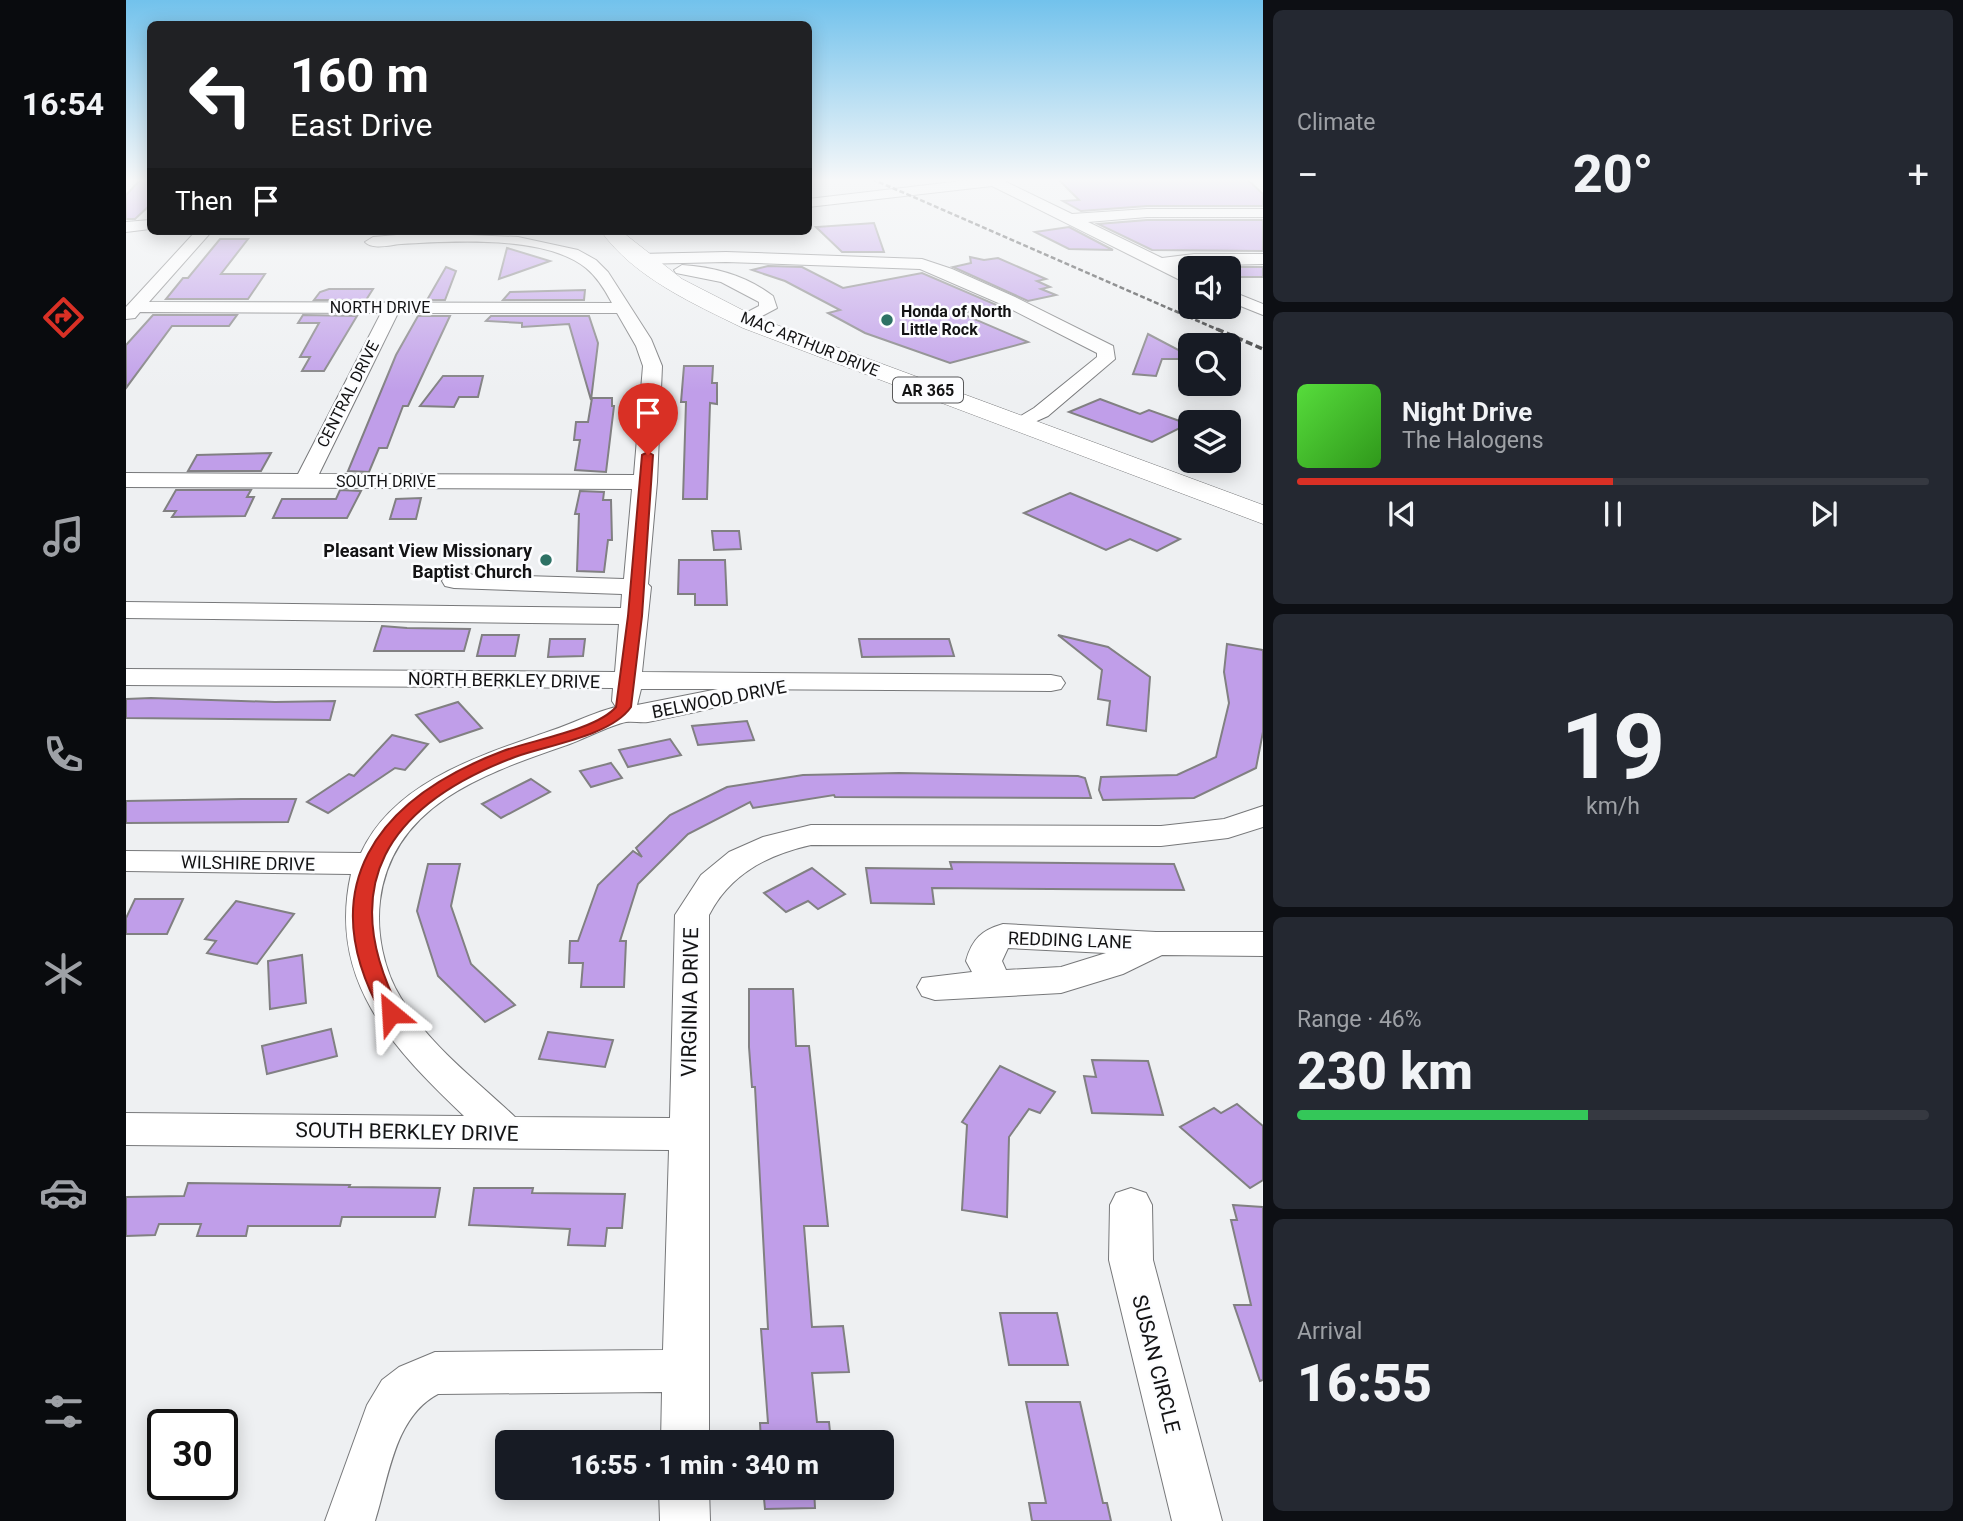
<!DOCTYPE html>
<meta charset="utf-8">
<style>
:root{--surface:#171b24;--page:#242831;--text:#f1f3f6;--muted:#9ea1a6;--line:#363941;--accent:#d93025}
body{margin:0;font-family:Roboto,sans-serif;background:var(--page);color:var(--text);height:100vh;display:flex;flex-direction:column;font-size:26px;white-space:nowrap}
*{box-sizing:border-box;margin:0}
p{font-size:23px;color:var(--muted)}
.icon{flex:none;width:38px;height:38px;fill:none;stroke:currentColor;stroke-width:2;stroke-linecap:round;stroke-linejoin:round}
.map{position:relative;flex:1;overflow:hidden}
.side{display:flex;flex-direction:column;gap:10px;padding:10px;background:#0d0f14;width:700px}
.side>*{flex:none}
.top-card{position:absolute;left:21px;top:21px;width:665px;height:214px;border-radius:10px;box-shadow:0 4px 18px #0003;background:#202124;color:#fff;overflow:hidden}
.controls{position:absolute;left:1052px;top:256px;display:grid;gap:14px}
.controls a{display:grid;place-items:center;width:63px;height:63px;border-radius:10px;background:var(--surface);box-shadow:0 4px 18px #0003;font-size:35px}
.speed{position:absolute;left:21px;top:1409px;display:flex;gap:14px;font-size:35px;font-weight:700;text-align:center}
.speed>*{display:grid;place-content:center;width:91px;height:91px;border-radius:50%;background:var(--surface);box-shadow:0 4px 18px #0003;line-height:1}
.speed .limit{border:4px solid #111;border-radius:10px;background:#fff;color:#111}
.pin{position:absolute;display:grid;place-items:center;width:60px;height:60px;color:#fff;margin:-72px -30px;border-radius:50% 50% 50% 0;rotate:-45deg;box-shadow:0 0 7px #0007}
.pin .icon{rotate:45deg}
.me{position:absolute;width:77px;margin:-38px;rotate:333deg;stroke-linejoin:round;filter:drop-shadow(0 0 5px #0008)}
.turn{display:flex;align-items:center;gap:24px;height:147px;padding:0 28px;font-size:32px}
.turn .icon{width:91px;height:91px;stroke-width:2.5}
.turn b{display:block;font-size:49px;line-height:60px}
.then{display:flex;align-items:center;height:66px;padding:0 28px;background:#0003;gap:14px;font-size:26px}
.big{font-size:52px;font-weight:800;line-height:1.1}
.side .widget{flex:1;display:flex;flex-direction:column;justify-content:center;gap:10px;min-width:0;padding:0 24px;border-radius:10px;background:var(--page)}
.side .dial{align-items:center;gap:0}
.dial b{font-size:91px;line-height:1}
.song{display:flex;align-items:center;gap:21px}
.cover{width:84px;height:84px;border-radius:10px;background:linear-gradient(135deg,hsl(110 70% 55%),hsl(110 70% 35%))}
.played{height:7px;border-radius:4px;background:linear-gradient(90deg,var(--accent) 50%,var(--line) 50%)}
.keys{display:flex;justify-content:space-around;direction:ltr}
.heat{display:flex;justify-content:space-between;align-items:center;font-size:38px;direction:ltr}
.charge{height:10px;border-radius:5px;background:linear-gradient(90deg,#34c759 46%,var(--line) 0)}
.trip{position:absolute;left:369px;top:1430px;width:399px;height:70px;border-radius:10px;background:var(--surface);box-shadow:0 4px 18px #0003;font-weight:800;line-height:70px;text-align:center}
main{display:flex;flex:1;min-height:0}
.tabs{display:flex;flex-direction:column;width:126px;justify-content:space-around;align-items:center;background:#090b0e;color:var(--muted)}
.tabs .icon{width:49px;height:49px}
.tabs .active{color:var(--accent)}
.tabs b{font-size:32px;color:var(--text)}
.map>svg:first-child{display:block}
.building{fill:#c09ee9;stroke:#818082;stroke-width:2}
.lines{fill:none;stroke-linecap:round;stroke-linejoin:round}
.minor-casing{stroke:#77787a;stroke-width:2}
.major-casing{stroke:#77787a;stroke-width:1}
.minor{fill:#fff;fill-rule:evenodd}
.major{fill:#fff;fill-rule:evenodd}
.rail-far1{stroke:#292a2b;stroke-width:2.5;stroke-dasharray:5 2.5;stroke-linecap:butt}
.rail{stroke:#292a2b;stroke-width:3.5;stroke-dasharray:7 3.5;stroke-linecap:butt}
.route{fill:#d93025;stroke:#8d1f18;stroke-width:2}
.poi-dot{fill:#2e7265;stroke:#fcfdff;stroke-width:2.5}
.labels{text-anchor:middle;dominant-baseline:central;stroke-width:5;stroke-linejoin:round;paint-order:stroke}
.far-street-label{font-size:16px;fill:#131314;stroke:#fcfdff}
.far-poi-label{font-size:16px;font-weight:bold;fill:#131314;stroke:#fcfdff;text-anchor:start}
.shield{fill:#fcfdff;stroke:#59595a;stroke-width:2}
.shield-label{font-size:16px;font-weight:bold;fill:#131314}
.poi-label{font-size:18px;font-weight:bold;fill:#131314;stroke:#fcfdff;text-anchor:end}
.street-label{font-size:18px;fill:#131314;stroke:#fcfdff}
.near-street-label{font-size:21px;fill:#131314;stroke:#fcfdff}
</style>
<main>
<nav class="tabs">
<b>16:54</b>
<svg class="icon active" aria-label="directions" viewBox="0 0 24 24"><path d="M12 3l9 9-9 9-9-9zM9 14v-3h6M13 9l2 2-2 2"/></svg>
<svg class="icon" aria-label="music" viewBox="0 0 24 24"><path d="M9 18V5l10-2v13"/><circle cx="6" cy="18" r="3"/><circle cx="16" cy="16" r="3"/></svg>
<svg class="icon" aria-label="phone" viewBox="0 0 24 24"><path d="M5 4h4l2 5-3 2q2 4 5 5l2-3 5 2v4C11 20 4 13 5 4z"/></svg>
<svg class="icon" aria-label="climate" viewBox="0 0 24 24"><path d="M12 3v18M4 7l16 10M4 17L20 7"/></svg>
<svg class="icon" aria-label="car" viewBox="0 0 24 24"><path d="M5 17H2v-5l4-1 3-4h7l3 4 3 1v5h-3M9 17h6M6 11h13"/><circle cx="7" cy="17" r="2"/><circle cx="17" cy="17" r="2"/></svg>
<svg class="icon" aria-label="filters" viewBox="0 0 24 24"><path d="M4 7h16M4 17h16"/><circle cx="9" cy="7" r="2"/><circle cx="15" cy="17" r="2"/></svg>
</nav>
<div class="map">
<svg width="1137" height="1521" viewBox="0 0 1137 1521">
<rect width="100%" height="100%" fill="#eef0f2"/>
<!-- building -->
<g class="building">
<polygon points="15,179 24,179 24,205 9,219 0,219 0,195"/>
<polygon points="932,179 1121,179 1137,194 1137,206 1021,206 955,211 937,201 953,200"/>
<polygon points="1021,220 1137,220 1137,251 1026,250 972,224"/>
<polygon points="748,223 758,252 716,252 690,227"/>
<polygon points="943,227 987,250 943,249 909,232"/>
<polygon points="94,239 122,239 95,274 139,274 122,299 40,299 57,278 62,278"/>
<polygon points="381,248 424,261 373,279"/>
<polygon points="844,257 858,260 872,258 920,279 911,281 924,287 915,289 930,295 902,301 827,267 845,263"/>
<polygon points="642,266 676,267 717,288 796,273 873,306 834,313 902,342 824,363 739,333 702,313 714,310 659,281 626,270"/>
<polygon points="320,267 330,271 319,300 301,300"/>
<rect x="1102" y="267" width="35" height="10"/>
<polygon points="203,289 247,289 240,300 188,300 194,292"/>
<polygon points="459,290 458,300 377,300 384,292"/>
<polygon points="27,315 111,315 103,326 46,326 0,388 0,345"/>
<polygon points="177,315 231,316 198,371 176,371 184,357 174,357 193,323 172,323"/>
<polygon points="292,316 324,316 282,406 277,406 261,448 253,448 243,472 222,471 270,355"/>
<polygon points="365,316 463,316 472,343 465,400 443,324 396,327 396,323 360,321"/>
<polygon points="1022,334 1064,356 1064,359 1036,359 1030,376 1007,374"/>
<polygon points="558,366 587,366 586,383 591,383 591,404 584,403 581,499 557,499 560,402 555,402"/>
<polygon points="317,376 357,376 352,397 333,397 328,407 294,406"/>
<polygon points="466,398 486,398 486,406 488,406 480,472 449,470 454,440 448,440 450,422 462,422"/>
<polygon points="974,399 1014,414 1023,410 1062,424 1026,442 943,412"/>
<polygon points="145,453 135,471 62,471 71,455"/>
<polygon points="50,490 125,490 121,497 128,497 119,516 46,517 50,511 38,511"/>
<polygon points="214,490 235,491 221,518 147,518 156,499 210,499"/>
<polygon points="454,491 478,492 477,500 485,500 486,540 482,540 478,572 451,571 453,514 449,514"/>
<polygon points="944,493 1054,539 1031,551 1004,539 980,550 898,513"/>
<polygon points="295,498 290,519 264,519 270,499"/>
<polygon points="586,531 613,531 615,549 588,550"/>
<polygon points="553,560 599,560 601,605 569,605 569,594 552,594"/>
<polygon points="256,626 281,628 344,629 338,651 248,651"/>
<polygon points="356,635 393,635 389,656 351,656"/>
<polygon points="932,635 982,647 1024,677 1020,731 981,725 984,701 972,699 976,670"/>
<polygon points="424,639 459,639 457,656 422,657"/>
<polygon points="733,639 823,639 828,656 736,657"/>
<polygon points="1101,644 1137,650 1137,732 1130,768 1068,798 977,800 973,790 975,777 1051,775 1090,757 1103,703 1098,672"/>
<polygon points="25,698 149,702 209,701 204,720 0,718 0,699"/>
<polygon points="332,702 356,728 314,742 290,715"/>
<polygon points="621,721 628,740 572,745 566,726"/>
<polygon points="266,735 302,744 279,770 269,768 202,813 181,802 223,774 228,776"/>
<polygon points="544,739 555,755 502,767 493,750"/>
<polygon points="485,763 496,778 465,787 454,771"/>
<polygon points="773,773 952,776 959,778 965,798 709,797 708,795 627,808 624,802 562,834 512,884 494,941 500,941 498,987 455,987 457,963 443,963 444,941 452,941 472,885 507,851 516,857 510,848 544,815 601,787 677,775"/>
<polygon points="405,779 424,792 375,818 356,804"/>
<polygon points="116,799 170,799 162,822 0,823 0,801"/>
<polygon points="824,862 1048,864 1058,890 806,888 808,904 745,903 740,868 826,869"/>
<polygon points="302,864 334,864 325,906 345,964 389,1005 359,1022 312,976 291,911"/>
<polygon points="686,868 719,894 692,909 682,901 660,912 638,893"/>
<polygon points="9,899 57,899 41,934 0,934 0,918"/>
<polygon points="110,901 168,914 131,964 81,953 90,941 79,939"/>
<polygon points="176,955 180,1003 144,1009 142,961"/>
<polygon points="623,989 667,989 670,1046 683,1046 702,1226 678,1226 686,1327 717,1326 723,1372 686,1373 691,1422 703,1422 705,1442 635,1442 634,1423 642,1423 635,1329 642,1329 629,1087 626,1087 623,1047"/>
<polygon points="205,1029 211,1056 141,1074 136,1046"/>
<polygon points="422,1032 487,1040 479,1067 413,1059"/>
<polygon points="966,1060 1022,1061 1037,1115 966,1113 958,1076 970,1077"/>
<polygon points="874,1066 929,1092 914,1113 903,1109 883,1137 881,1217 836,1210 841,1125 836,1122"/>
<polygon points="1111,1104 1137,1126 1137,1180 1124,1188 1054,1127 1088,1108 1095,1113"/>
<polygon points="62,1183 224,1185 223,1187 314,1188 309,1217 216,1217 214,1226 122,1226 120,1236 71,1236 75,1224 33,1224 29,1235 0,1236 0,1197 58,1196"/>
<polygon points="348,1188 407,1188 406,1193 499,1194 496,1228 481,1228 479,1246 442,1245 444,1229 343,1225"/>
<polygon points="1107,1205 1137,1207 1137,1380 1134,1381 1108,1305 1125,1305 1105,1220 1111,1220"/>
<polygon points="874,1313 931,1313 942,1365 883,1365"/>
<polygon points="900,1402 954,1402 977,1503 981,1503 985,1521 906,1521 903,1503 920,1503"/>
<polygon points="637,1488 688,1488 689,1508 639,1509"/>
</g>
<g class="lines">
<defs>
<g id="minor">
<polygon points="853,179 874,179 946,214 1021,209 1137,209 1137,217 1021,217 962,222 1036,258 1068,254 1137,254 1137,264 1052,266 1064,272 1064,283 1058,282 866,186 682,207 682,199"/>
<polygon points="24,220 24,229 0,232 0,222"/>
<path d="M70 231H86L23 302 486 303C479 290 471 277 460 268 420 235 325 241 275 244 264 245 247 250 239 242L247 237 295 233 392 237 452 250 470 260 482 272 525 339 536 366 531 482 522 584 525 587 516 672 925 675 935 677 939 683 935 689 925 691 615 689 619 695 615 701C584 709 553 716 522 722 515 723 507 721 500 722 485 725 458 739 441 745 360 773 266 804 254 901 250 933 258 971 275 998 303 1045 350 1080 389 1117L544 1118 549 915 575 875 603 852 637 837 685 825 1035 826 1098 819 1137 806V827L1102 838 1035 846 685 845C641 855 604 874 583 915V1442H535L536 1392 312 1394C268 1417 263 1478 249 1521H199L241 1405 256 1380 273 1367 309 1352 537 1350 543 1150 0 1145V1113L338 1116C267 1048 201 981 225 874L0 871V851L235 853C268 781 356 755 424 731 446 724 468 712 490 707L486 701 487 688 0 685V669L489 672 493 624 0 618V602L495 608 496 594 328 588 319 586 316 581 319 576 328 574 498 579 506 489 0 487V473L172 474 255 313 14 312 9 318 0 319V307ZM272 313H491L510 346 517 366 508 475 193 474ZM515 689H592L511 705Z"/>
<polygon points="600,252 796,259 826,269 889,297 987,346 989,359 922,416 893,429 883,423 908,408 971,357 971,353 877,305 794,269 600,262 514,264 506,259 514,254"/>
<path d="M556 265C589 267 621 276 647 296L651 308 625 322H613L610 318 633 306V302L595 282 550 273 548 270Z"/>
<polygon points="1102,290 1137,304 1137,315 1102,301"/>
<path d="M877 924 1030 932H1137V956L1036 955 997 974 935 993 809 1000 796 996 791 987 796 978 846 972 840 961C846 939 856 930 877 924ZM882 948 980 953 935 967 880 970 876 961Z"/>
<polygon points="1005,1188 1020,1193 1026,1205 1027,1260 1096,1521 1046,1521 983,1260 984,1205 990,1193"/>
<polygon points="533,1488 583,1488 584,1521 534,1521"/>
</g>
<path id="major" d="M475 231H495L556 279 632 318 1137 505V524L617 328C568 304 507 277 475 231Z"/>
</defs>
<!-- minor casing -->
<use href="#minor" class="minor-casing"/>
<!-- major casing -->
<use href="#major" class="major-casing"/>
<!-- minor -->
<use href="#minor" class="minor"/>
<!-- major -->
<use href="#major" class="major"/>
<!-- rail-far1 -->
<polyline class="rail-far1" points="746,179 1095,331"/>
<!-- rail -->
<polyline class="rail" points="1091,329 1137,349"/>
</g>
<!-- sky -->
<linearGradient id="sky" x2="0" y2="1"><stop stop-color="#72c2ec"/><stop offset="0.46" stop-color="#f7f8f9"/><stop offset="1" stop-color="#f7f8f9" stop-opacity="0"/></linearGradient>
<rect width="1137" height="392" fill="url(#sky)"/>
<!-- route -->
<path class="route" d="M522 452 527 455 516 616 505 707C485 736 422 745 389 757 262 805 208 885 275 1013L265 1020 258 1018C184 888 250 799 377 751 406 740 470 730 490 707L502 616 516 455Z"/>
<!-- markers -->
<g class="poi-dot">
<circle cx="761" cy="320" r="7"/>
<circle cx="420" cy="560" r="7"/>
</g>
<g class="labels">
<!-- far-street labels -->
<g class="far-street-label">
<text x="254" y="307">NORTH DRIVE</text>
<text transform="translate(684 344) rotate(22)">MAC ARTHUR DRIVE</text>
<text transform="translate(222 394) rotate(-63)">CENTRAL DRIVE</text>
<text x="260" y="481">SOUTH DRIVE</text>
</g>
<!-- far-poi labels -->
<g class="far-poi-label">
<text x="775" y="311">Honda of North<tspan x="775" dy="18">Little Rock</tspan></text>
</g>
<!-- shield labels -->
<rect class="shield" x="767" y="377.5" width="70" height="25" rx="5"/>
<g class="shield-label">
<text x="802" y="390">AR 365</text>
</g>
<!-- poi labels -->
<g class="poi-label">
<text x="406" y="550">Pleasant View Missionary<tspan x="406" dy="21">Baptist Church</tspan></text>
</g>
<!-- street labels -->
<g class="street-label">
<text transform="translate(378 680) rotate(1)">NORTH BERKLEY DRIVE</text>
<text transform="translate(593 699) rotate(-11)">BELWOOD DRIVE</text>
<text transform="translate(122 863) rotate(1)">WILSHIRE DRIVE</text>
<text transform="translate(944 940) rotate(2)">REDDING LANE</text>
</g>
<!-- near-street labels -->
<g class="near-street-label">
<text transform="translate(564 1002) rotate(-89)">VIRGINIA DRIVE</text>
<text transform="translate(281 1132) rotate(1)">SOUTH BERKLEY DRIVE</text>
<text transform="translate(1030 1364) rotate(76)">SUSAN CIRCLE</text>
</g>
</g>
</svg>
<div class="controls">
<a><svg class="icon" aria-label="sound" viewBox="0 0 24 24"><path d="M4 9h4l5-4v14l-5-4H4zM17 9q2 3 0 6"/></svg></a>
<a><svg class="icon" aria-label="search" viewBox="0 0 24 24"><circle cx="10" cy="10" r="6"/><path d="M15 15l6 6"/></svg></a>
<a><svg class="icon" aria-label="layers" viewBox="0 0 24 24"><path d="M12 4l9 5-9 5-9-5zM3 14l9 5 9-5"/></svg></a>
</div>
<div class="speed"><div class="limit">30</div></div>
<div class="pin" style="left:522px;top:455px;background:#d93025"><svg class="icon" aria-label="arrive" viewBox="0 0 24 24"><path d="M6 21V4h12l-3 4 3 4H6"/></svg></div>
<svg class="me" style="left:265px;top:1013px" viewBox="-20 -20 40 40"><path d="M0-17L14 15 0 8-14 15z" fill="#d93025" stroke="#fff" stroke-width="4"/></svg>
<div class="trip">16:55 · 1 min · 340 m</div>
<div class="top-card">
<div class="turn"><svg class="icon" aria-label="left" viewBox="0 0 24 24"><path d="M17 20v-9H6M10 6l-5 5 5 5"/></svg><div><b>160 m</b>East Drive</div></div>
<div class="then">Then<svg class="icon" aria-label="arrive" viewBox="0 0 24 24"><path d="M6 21V4h12l-3 4 3 4H6"/></svg></div>
</div>
</div>
<section class="side">
<div class="widget"><p>Climate</p>
<div class="heat"><a>−</a><b class="big">20°</b><a>+</a></div>
</div>
<div class="widget">
<div class="song"><i class="cover"></i><div><b>Night Drive</b><p>The Halogens</p></div></div>
<div class="played"></div>
<div class="keys"><svg class="icon" aria-label="previous" viewBox="0 0 24 24"><path d="M18 5L8 12l10 7zM5 5v14"/></svg><svg class="icon" aria-label="pause" viewBox="0 0 24 24"><path d="M8 5v14M16 5v14"/></svg><svg class="icon" aria-label="next" viewBox="0 0 24 24"><path d="M6 5l10 7-10 7zM19 5v14"/></svg></div>
</div>
<div class="widget dial"><b>19</b><p>km/h</p></div>
<div class="widget"><p>Range · 46%</p><b class="big">230 km</b><div class="charge"></div></div>
<div class="widget"><p>Arrival</p><b class="big">16:55</b></div>
</section>
</main>
